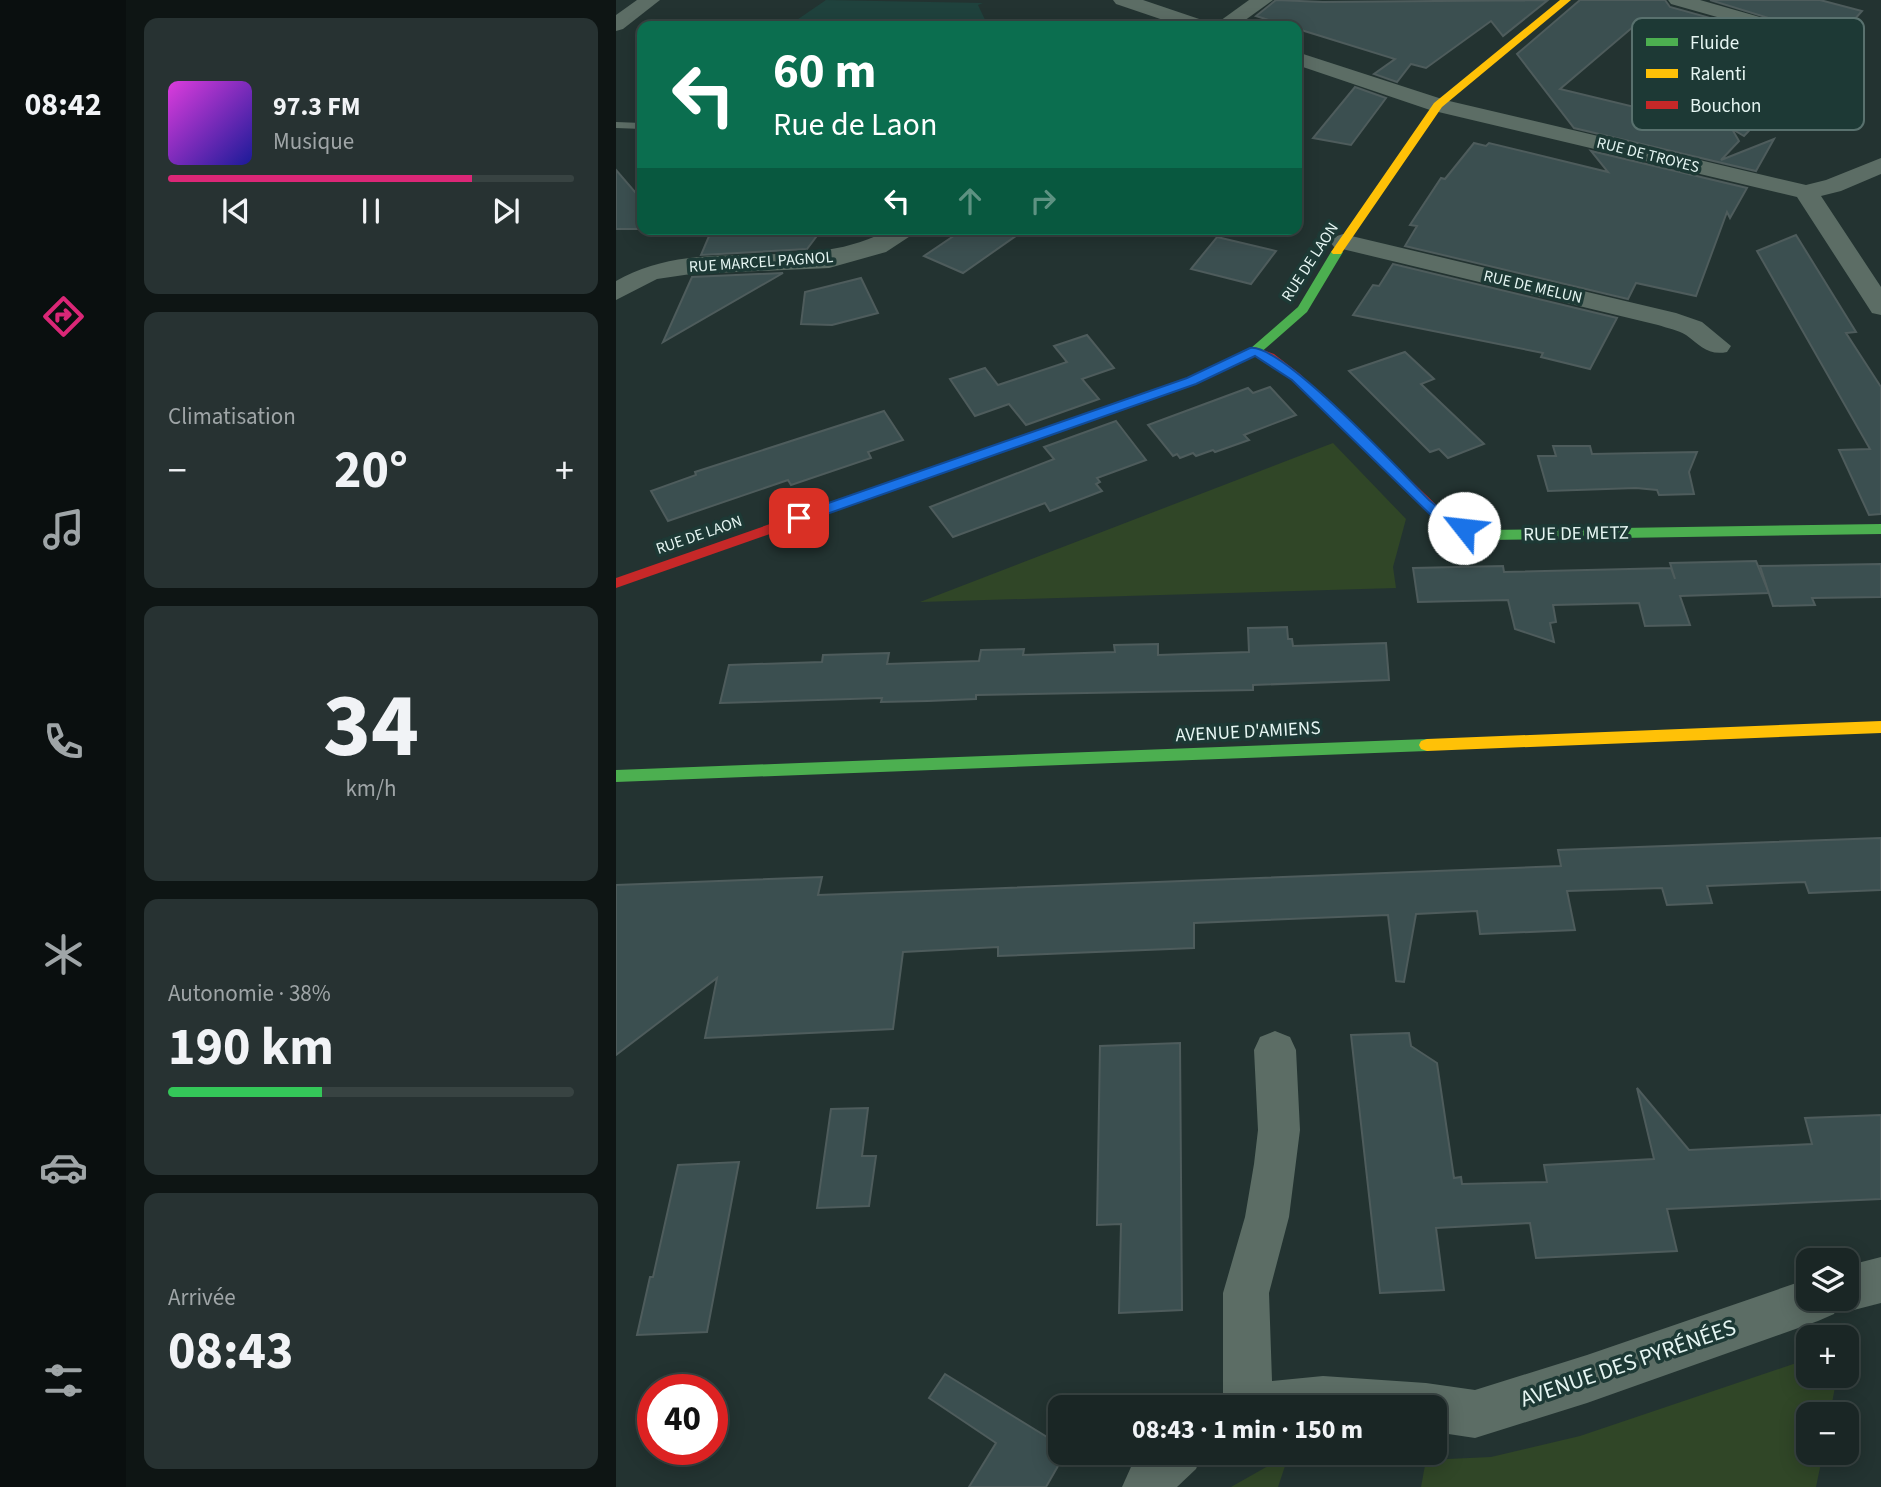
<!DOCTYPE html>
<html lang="fr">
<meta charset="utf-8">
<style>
:root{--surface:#1a2625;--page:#273232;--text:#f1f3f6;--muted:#9fa5a7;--line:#384342;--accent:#db2777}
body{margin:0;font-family:"Source Sans 3",sans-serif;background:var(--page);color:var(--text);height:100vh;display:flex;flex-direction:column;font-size:26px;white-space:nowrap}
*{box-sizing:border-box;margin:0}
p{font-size:23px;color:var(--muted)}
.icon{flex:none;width:38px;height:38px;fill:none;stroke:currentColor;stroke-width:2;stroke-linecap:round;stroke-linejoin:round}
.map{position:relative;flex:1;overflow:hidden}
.drawer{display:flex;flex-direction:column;gap:18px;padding:18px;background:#0e1514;width:490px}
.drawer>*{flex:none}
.hud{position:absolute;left:21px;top:21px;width:665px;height:214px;border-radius:14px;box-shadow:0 4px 18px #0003,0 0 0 2px var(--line);background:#0b6e4f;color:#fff;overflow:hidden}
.buttons{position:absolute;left:1180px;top:1248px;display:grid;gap:14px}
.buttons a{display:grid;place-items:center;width:63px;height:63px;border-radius:14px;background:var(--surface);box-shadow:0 4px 18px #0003,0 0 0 2px var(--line);font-size:35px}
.speed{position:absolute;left:21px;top:1374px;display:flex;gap:14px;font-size:35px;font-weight:700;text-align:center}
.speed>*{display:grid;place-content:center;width:91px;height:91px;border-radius:50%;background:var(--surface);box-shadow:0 4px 18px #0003,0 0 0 2px var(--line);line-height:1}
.speed .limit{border:10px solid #d22;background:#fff;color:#111}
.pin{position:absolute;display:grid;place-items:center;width:60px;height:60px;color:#fff;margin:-30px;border-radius:14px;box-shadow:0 4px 10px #0006}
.me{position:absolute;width:77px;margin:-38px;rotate:299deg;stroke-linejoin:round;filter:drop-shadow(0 0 5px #0008)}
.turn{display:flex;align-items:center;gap:24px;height:147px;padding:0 21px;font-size:32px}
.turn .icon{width:91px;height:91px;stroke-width:2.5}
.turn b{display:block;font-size:49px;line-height:60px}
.lanes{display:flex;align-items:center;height:66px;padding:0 21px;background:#0003;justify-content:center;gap:35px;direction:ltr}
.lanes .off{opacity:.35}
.big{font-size:52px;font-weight:700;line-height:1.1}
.drawer .tile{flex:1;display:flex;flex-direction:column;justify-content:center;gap:10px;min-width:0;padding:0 24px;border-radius:14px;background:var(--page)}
.drawer .dial{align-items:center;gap:0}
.dial b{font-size:91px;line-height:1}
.song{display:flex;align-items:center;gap:21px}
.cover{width:84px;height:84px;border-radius:10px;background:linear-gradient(135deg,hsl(300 70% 55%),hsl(240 70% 35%))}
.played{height:7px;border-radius:4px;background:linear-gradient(90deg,var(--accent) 75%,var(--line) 75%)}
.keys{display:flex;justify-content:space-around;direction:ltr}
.heat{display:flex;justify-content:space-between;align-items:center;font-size:38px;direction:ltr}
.charge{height:10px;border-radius:5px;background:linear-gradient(90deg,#34c759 38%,var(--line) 0)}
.trip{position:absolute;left:432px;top:1395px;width:399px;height:70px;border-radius:14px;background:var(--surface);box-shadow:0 4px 18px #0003,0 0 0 2px var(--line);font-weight:700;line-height:70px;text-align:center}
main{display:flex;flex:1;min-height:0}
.menu{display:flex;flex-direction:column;width:126px;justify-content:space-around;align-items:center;background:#0a0f0f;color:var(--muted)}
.menu .icon{width:49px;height:49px}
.menu .selected{color:var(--accent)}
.menu b{font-size:32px;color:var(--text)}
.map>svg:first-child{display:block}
.built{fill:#1f423d}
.green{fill:#304627}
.building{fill:#3b4f50;stroke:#4e5c5c;stroke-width:2;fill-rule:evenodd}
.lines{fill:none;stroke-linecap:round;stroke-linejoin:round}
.lane{fill:#5c6d65;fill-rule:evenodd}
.street{fill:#5c6d65;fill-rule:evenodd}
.fast{fill:#4caf50;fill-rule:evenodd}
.slow{fill:#ffc107;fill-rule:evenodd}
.jam{fill:#c62828;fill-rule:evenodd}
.route{fill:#1a73e8;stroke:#114b97;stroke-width:2}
.labels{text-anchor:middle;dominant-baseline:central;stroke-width:7;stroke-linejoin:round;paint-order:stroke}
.far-street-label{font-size:16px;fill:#e5f5f2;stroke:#1d3935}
.street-label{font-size:19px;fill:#e5f5f2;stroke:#1d3935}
.near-street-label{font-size:23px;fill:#e5f5f2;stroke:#1d3935}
.key{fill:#1d3935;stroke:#59716e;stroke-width:2}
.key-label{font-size:19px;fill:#e5f5f2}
</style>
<main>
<nav class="menu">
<b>08:42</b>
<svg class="icon selected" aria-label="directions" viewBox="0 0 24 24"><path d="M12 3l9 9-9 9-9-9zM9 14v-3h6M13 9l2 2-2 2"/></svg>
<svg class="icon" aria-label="music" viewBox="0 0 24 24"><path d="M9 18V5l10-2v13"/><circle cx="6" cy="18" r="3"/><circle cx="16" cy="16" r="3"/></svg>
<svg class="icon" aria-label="phone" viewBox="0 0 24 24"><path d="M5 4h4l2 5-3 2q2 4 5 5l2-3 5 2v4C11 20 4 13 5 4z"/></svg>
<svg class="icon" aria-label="climate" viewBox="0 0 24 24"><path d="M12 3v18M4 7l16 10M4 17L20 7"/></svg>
<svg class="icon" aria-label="car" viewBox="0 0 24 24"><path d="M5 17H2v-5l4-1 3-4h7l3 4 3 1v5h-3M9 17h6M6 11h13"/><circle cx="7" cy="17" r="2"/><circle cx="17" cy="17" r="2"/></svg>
<svg class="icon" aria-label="filters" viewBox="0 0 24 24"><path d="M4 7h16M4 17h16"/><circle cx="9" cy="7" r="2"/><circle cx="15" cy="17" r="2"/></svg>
</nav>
<section class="drawer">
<div class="tile">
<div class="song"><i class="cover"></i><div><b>97.3 FM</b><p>Musique</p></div></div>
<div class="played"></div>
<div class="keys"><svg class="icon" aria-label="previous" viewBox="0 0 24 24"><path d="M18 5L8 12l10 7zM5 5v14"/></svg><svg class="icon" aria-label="pause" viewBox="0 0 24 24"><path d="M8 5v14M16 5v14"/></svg><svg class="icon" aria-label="next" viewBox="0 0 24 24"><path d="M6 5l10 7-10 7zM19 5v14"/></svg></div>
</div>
<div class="tile"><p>Climatisation</p>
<div class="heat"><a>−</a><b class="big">20°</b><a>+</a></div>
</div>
<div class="tile dial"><b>34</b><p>km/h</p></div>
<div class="tile"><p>Autonomie · 38%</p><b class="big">190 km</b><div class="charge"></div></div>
<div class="tile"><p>Arrivée</p><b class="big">08:43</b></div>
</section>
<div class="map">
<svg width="1265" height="1487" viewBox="0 0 1265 1487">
<rect width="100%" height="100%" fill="#233331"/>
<!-- built -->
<polygon class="built" points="210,0 367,3 362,5 372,26 172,26"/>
<!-- green -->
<g class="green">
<polygon points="717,443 790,519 777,567 780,588 304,602"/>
<polygon points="1192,1359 1192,1376 1221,1376 1214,1414 1192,1414 1192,1452 1207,1453 1200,1487 805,1487 810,1460 875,1457 964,1436"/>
<polygon points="673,1454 662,1487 615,1487"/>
</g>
<!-- building -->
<g class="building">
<polygon points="660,0 707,2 932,0 887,36 875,21 810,68 795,64 781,82 758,74 779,59 640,16"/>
<path d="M964 0H1049L1054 7 1185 43 1206 54 1128 136 1116 129 1123 141 1105 160 1158 139 1140 171 958 128 901 54ZM1018 26 1096 48 1092 52 1103 55 1099 59 1128 67 1072 120 944 89Z"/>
<polygon points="1094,0 1204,0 1246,11 1221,39"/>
<polygon points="739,87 770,98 735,145 697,138"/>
<polygon points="858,143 870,146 873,143 992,172 975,151 1131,188 1114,218 1111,212 1080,296 1020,283 1012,299 789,246 801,226 794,225 825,178 829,179"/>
<polygon points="0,170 26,200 26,229 0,229"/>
<polygon points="96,229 206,229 191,249 85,255"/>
<polygon points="348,229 410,229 347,273 308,256"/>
<polygon points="1180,235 1240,332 1230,333 1265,387 1265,514 1253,515 1223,450 1254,449 1141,251"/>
<polygon points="601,237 660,251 635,284 575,269"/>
<polygon points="777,264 1001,318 974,369 925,357 927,353 737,315 757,285 763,286"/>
<polygon points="167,273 47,342 76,277"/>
<polygon points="245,278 262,313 216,325 185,324 189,292"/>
<polygon points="471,335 498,368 466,379 483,399 410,425 393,404 359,416 334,379 369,368 382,385 451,362 438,346"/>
<polygon points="789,352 818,379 805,384 868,444 832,458 823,449 814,452 733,371"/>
<polygon points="654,387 680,415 628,435 633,440 599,452 597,450 580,456 577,453 564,458 561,454 557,456 532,425 632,388 637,393"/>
<polygon points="268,411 287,440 252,452 255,458 175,485 172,480 52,521 35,491 80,475 79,472"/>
<polygon points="500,421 530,460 481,478 484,482 480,484 486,491 434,511 429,503 337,537 314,507 438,459 428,447"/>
<polygon points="937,446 974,446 976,454 1081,452 1073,472 1078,494 1043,495 1041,490 1020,488 932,491 922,456 940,456"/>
<polygon points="1140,561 1153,593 1064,596 1074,625 1029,626 1023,603 937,605 940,622 934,623 938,642 899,629 892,600 802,602 797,568 887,566 888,572 1055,568 1059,579 1054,563"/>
<polygon points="1265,564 1265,597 1196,598 1199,605 1157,606 1144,566"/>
<polygon points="671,627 672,639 676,639 677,646 770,643 773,680 637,685 637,690 360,695 360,699 312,701 265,702 266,698 104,703 113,665 206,662 207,655 273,653 271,664 363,661 365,650 408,649 407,655 499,652 498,645 542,644 542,655 633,652 632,628"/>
<polygon points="1265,838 1265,890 1193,893 1189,882 1091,886 1096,903 1051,905 1046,888 951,891 959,930 864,934 861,911 800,914 788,982 780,981 772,915 578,923 578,948 382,956 382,947 287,952 277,1029 89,1038 101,978 0,1055 0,885 206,877 202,895 364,889 945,866 942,850"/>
<polygon points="793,1033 795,1046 821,1063 838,1178 845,1177 846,1184 931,1182 928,1165 1038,1159 1021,1088 1073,1150 1196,1144 1189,1118 1265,1115 1265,1199 1051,1209 1061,1251 920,1258 914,1223 820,1228 828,1290 764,1293 735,1035"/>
<polygon points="564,1043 566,1310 503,1313 505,1224 481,1225 484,1046"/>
<polygon points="252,1108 246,1156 260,1156 253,1206 201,1208 215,1109"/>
<polygon points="123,1162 91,1332 21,1335 34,1277 37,1277 62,1165"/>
<polygon points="329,1374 444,1445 444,1452 450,1452 430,1487 353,1487 380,1443 313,1398"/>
</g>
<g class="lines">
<!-- lane -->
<polygon class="lane" points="0,122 26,123 26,129 0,128"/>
<!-- street -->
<g class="street">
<polygon points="21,0 44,0 7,29 0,31 0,15"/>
<polygon points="497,0 527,0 592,22 595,26 565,26 500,4"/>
<polygon points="633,0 657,0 621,26 597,26"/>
<polygon points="1052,0 1084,0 1200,33 1219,41 1235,55 1232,60 1216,60 1205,49 1186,41 1055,4"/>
<polygon points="681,52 829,100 1190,185 1210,180 1265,158 1265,174 1225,191 1205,196 1265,287 1265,315 1256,313 1181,197 814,110 681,65"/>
<path d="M274 229H305L270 252 213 268 75 274 41 279 0 300V281C83 232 189 277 274 229Z"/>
<path d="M727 234 1060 313 1086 322 1115 346 1111 352C1092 356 1084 345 1070 335 1062 330 1051 328 1042 325L718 247 714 242 718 237Z"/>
<polygon points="659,1031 674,1037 680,1050 684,1130 673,1217 653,1293 656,1381 707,1376 810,1383 859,1390 971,1355 1192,1279 1192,1298 1230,1298 1230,1266 1265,1257 1265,1303 1230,1312 1221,1308 1218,1314 1202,1321 971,1403 859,1438 819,1432 819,1407 607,1407 607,1293 629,1217 638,1164 642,1130 638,1050 644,1037"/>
<polygon points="526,1452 587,1452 580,1469 561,1487 506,1487 519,1458"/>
</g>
<!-- fast -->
<g class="fast">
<polygon points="721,249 727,252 691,312 643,354 579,384 262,496 257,498 250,493 252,490 571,378 635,348 682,307 715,252"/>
<polygon points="852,524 871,530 1265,524 1265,534 871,540 847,532 845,529"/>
<polygon points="811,739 817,741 819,745 817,749 811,751 0,782 0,770"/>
</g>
<!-- slow -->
<g class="slow">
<polygon points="944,0 955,0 826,107 725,254 717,254 715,252 818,103"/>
<polygon points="1265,721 1265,733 811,751 805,749 803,745 805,741 811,739"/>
</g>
<!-- jam -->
<g class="jam">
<polygon points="639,347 658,354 684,374 834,518 857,526 859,529 857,532 852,534 824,524 676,380 650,360 633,351"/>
<polygon points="257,488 264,493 262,496 0,588 0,578"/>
</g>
</g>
<!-- route -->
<path class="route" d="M634 348C666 343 786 473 813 500L834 517 853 525V532L848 533 824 524 676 380 639 356 580 384 188 522 183 523 176 518 178 515 571 378Z"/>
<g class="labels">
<!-- far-street labels -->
<g class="far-street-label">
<text transform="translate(1032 155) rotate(14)">RUE DE TROYES</text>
<text transform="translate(145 262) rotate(-4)">RUE MARCEL PAGNOL</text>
<text transform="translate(694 262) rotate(-57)">RUE DE LAON</text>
<text transform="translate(917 287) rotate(13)">RUE DE MELUN</text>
<text transform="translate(83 535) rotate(-19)">RUE DE LAON</text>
</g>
<!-- street labels -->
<g class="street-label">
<text transform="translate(960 534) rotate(-1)">RUE DE METZ</text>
<text transform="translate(632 732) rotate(-3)">AVENUE D'AMIENS</text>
</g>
<!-- near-street labels -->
<g class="near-street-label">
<text transform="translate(1012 1363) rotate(-19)">AVENUE DES PYRÉNÉES</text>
</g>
</g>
<!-- legend -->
<rect x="1016" y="18" width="232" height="112" rx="10" class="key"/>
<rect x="1030" y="38" width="32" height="8" fill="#4caf50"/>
<rect x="1030" y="69" width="32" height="9" fill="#ffc107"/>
<rect x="1030" y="101" width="32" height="8" fill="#c62828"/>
<g class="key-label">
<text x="1074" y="49">Fluide</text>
<text x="1074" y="80">Ralenti</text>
<text x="1074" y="112">Bouchon</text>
</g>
</svg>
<div class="buttons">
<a><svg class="icon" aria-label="layers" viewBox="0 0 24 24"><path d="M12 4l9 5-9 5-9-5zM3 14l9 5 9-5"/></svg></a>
<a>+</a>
<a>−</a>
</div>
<div class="speed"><div class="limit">40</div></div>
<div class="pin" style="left:183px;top:518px;background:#d93025"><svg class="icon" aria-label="arrive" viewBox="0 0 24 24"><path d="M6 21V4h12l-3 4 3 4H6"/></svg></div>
<svg class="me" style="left:848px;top:528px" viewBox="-20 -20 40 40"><circle r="19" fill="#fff"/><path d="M0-13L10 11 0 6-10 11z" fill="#1a73e8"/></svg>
<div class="trip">08:43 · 1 min · 150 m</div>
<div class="hud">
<div class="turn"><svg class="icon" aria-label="left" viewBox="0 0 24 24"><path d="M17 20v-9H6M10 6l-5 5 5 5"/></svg><div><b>60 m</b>Rue de Laon</div></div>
<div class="lanes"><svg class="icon" aria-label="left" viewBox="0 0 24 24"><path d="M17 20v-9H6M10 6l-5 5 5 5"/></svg><svg class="icon off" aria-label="ahead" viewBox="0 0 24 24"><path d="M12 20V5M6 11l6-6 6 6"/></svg><svg class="icon off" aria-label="right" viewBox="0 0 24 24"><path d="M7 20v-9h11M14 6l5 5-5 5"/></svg></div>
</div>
</div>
</main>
